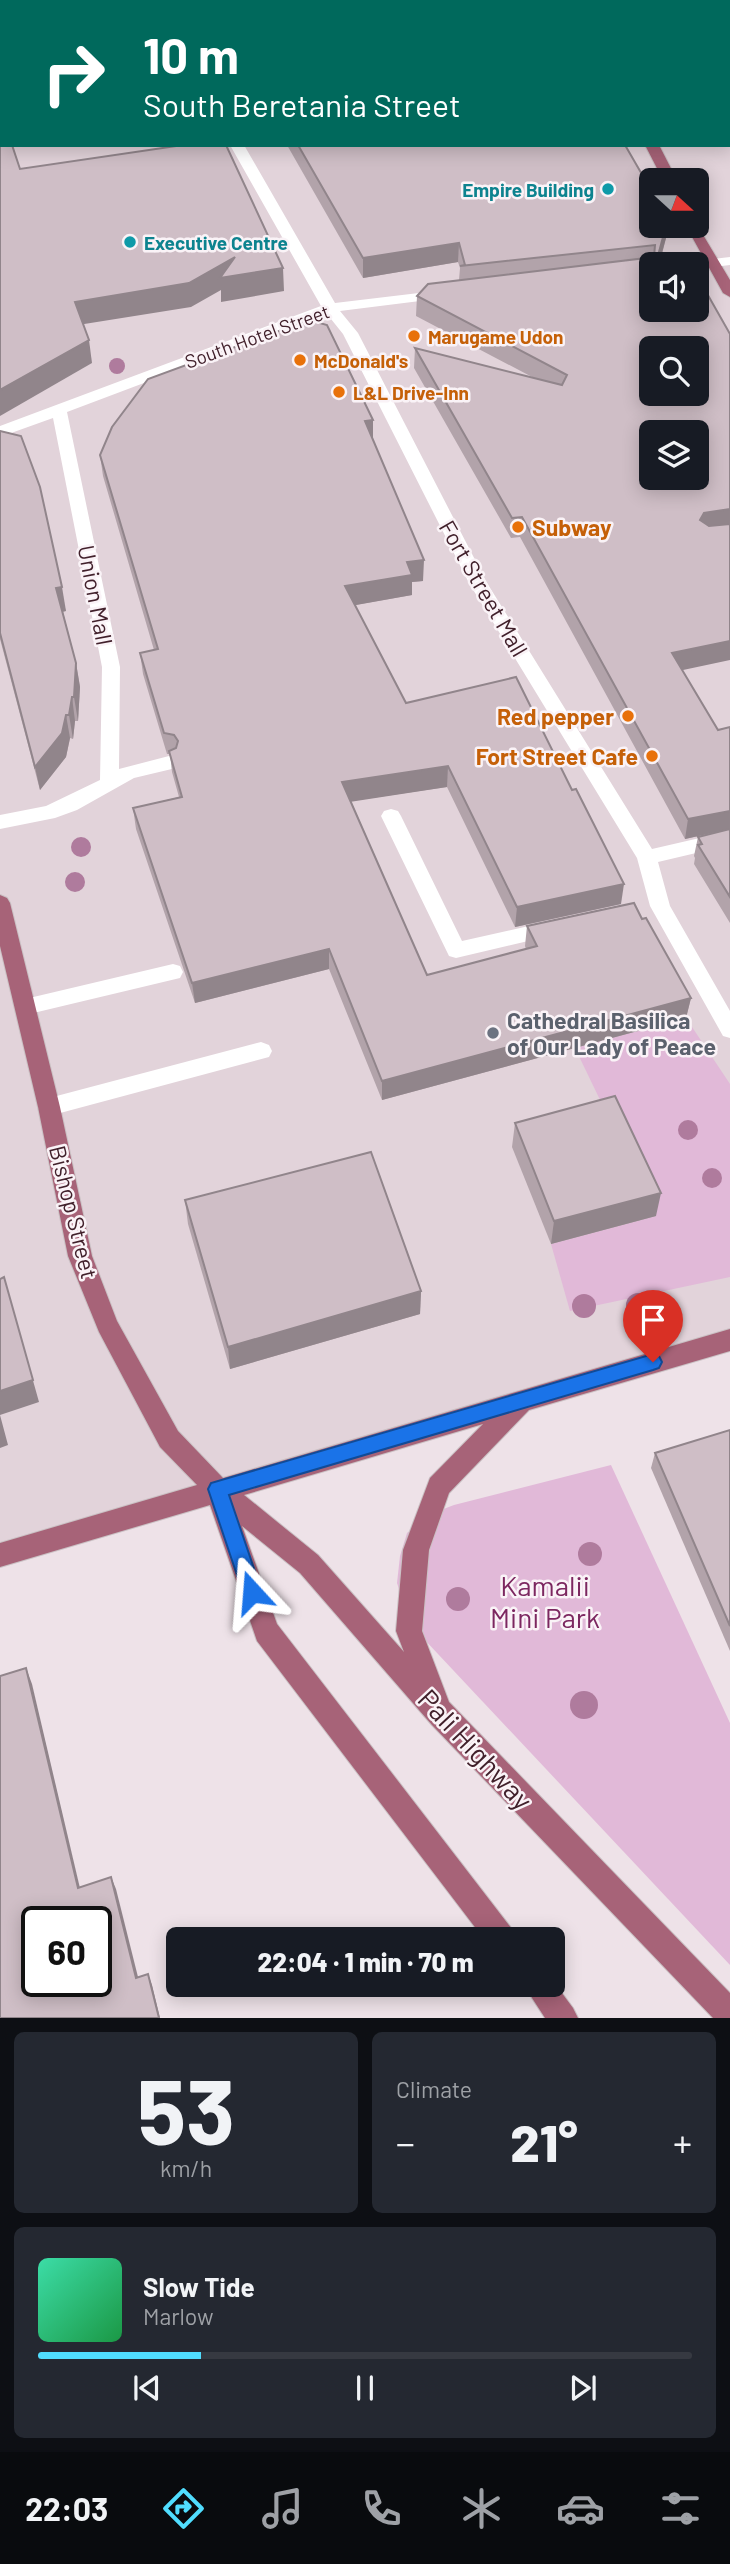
<!DOCTYPE html>
<meta charset="utf-8">
<style>
:root{--surface:#171b24;--page:#242831;--text:#f1f3f6;--muted:#9ea1a6;--line:#363941;--accent:#50ddfe}
body{margin:0;font-family:Barlow,sans-serif;background:var(--page);color:var(--text);height:100vh;display:flex;flex-direction:column;font-size:26px;white-space:nowrap}
*{box-sizing:border-box;margin:0}
p{font-size:23px;color:var(--muted)}
.icon{flex:none;width:38px;height:38px;fill:none;stroke:currentColor;stroke-width:2;stroke-linecap:round;stroke-linejoin:round}
.map{position:relative;height:2018px;overflow:hidden}
.sheet{display:flex;flex-direction:column;gap:14px;padding:14px;background:#0d0f14;flex:1}
.sheet>*{flex:none}
.hud{position:absolute;left:0px;top:0px;width:732px;height:147px;box-shadow:0 4px 18px #0003;background:#00695c;color:#fff;overflow:hidden}
.needle{width:46px;rotate:111deg}
.buttons{position:absolute;left:639px;top:168px;display:grid;gap:14px}
.buttons a{display:grid;place-items:center;width:70px;height:70px;border-radius:10px;background:var(--surface);box-shadow:0 4px 18px #0003;font-size:35px}
.speed{position:absolute;left:21px;top:1906px;display:flex;gap:14px;font-size:35px;font-weight:700;text-align:center}
.speed>*{display:grid;place-content:center;width:91px;height:91px;border-radius:50%;background:var(--surface);box-shadow:0 4px 18px #0003;line-height:1}
.speed .limit{border:4px solid #111;border-radius:10px;background:#fff;color:#111}
.pin{position:absolute;display:grid;place-items:center;width:60px;height:60px;color:#fff;margin:-72px -30px;border-radius:50% 50% 50% 0;rotate:-45deg;box-shadow:0 0 7px #0007}
.pin .icon{rotate:45deg}
.me{position:absolute;width:77px;margin:-38px;rotate:341deg;stroke-linejoin:round;filter:drop-shadow(0 0 5px #0008)}
.turn{display:flex;align-items:center;gap:24px;height:147px;padding:0 28px;font-size:32px}
.turn .icon{width:91px;height:91px;stroke-width:2.5}
.turn b{display:block;font-size:49px;line-height:60px}
.big{font-size:52px;font-weight:800;line-height:1.1}
.sheet .widget{flex:1;display:flex;flex-direction:column;justify-content:center;gap:10px;min-width:0;padding:0 24px;border-radius:10px;background:var(--page)}
.sheet .dial{align-items:center;gap:0}
.dial b{font-size:91px;line-height:1}
.song{display:flex;align-items:center;gap:21px}
.cover{width:84px;height:84px;border-radius:10px;background:linear-gradient(135deg,hsl(160 70% 55%),hsl(140 70% 35%))}
.played{height:7px;border-radius:4px;background:linear-gradient(90deg,var(--accent) 25%,var(--line) 25%)}
.keys{display:flex;justify-content:space-around;direction:ltr}
.heat{display:flex;justify-content:space-between;align-items:center;font-size:38px;direction:ltr}
.sheet .tiles{flex:1;display:grid;gap:14px;grid-template-columns:1fr 1fr}
.widget:last-child{grid-column:span 2}
.trip{position:absolute;left:166px;top:1927px;width:399px;height:70px;border-radius:10px;background:var(--surface);box-shadow:0 4px 18px #0003;font-weight:800;line-height:70px;text-align:center}
.tab-bar{display:flex;height:112px;justify-content:space-around;align-items:center;background:#090b0e;color:var(--muted)}
.tab-bar .icon{width:49px;height:49px}
.tab-bar .active{color:var(--accent)}
.tab-bar b{font-size:32px;color:var(--text)}
.map>svg:first-child{display:block}
.built{fill:#e2d3da;fill-rule:evenodd}
.green{fill:#e1b9d8}
.lines{fill:none;stroke-linecap:round;stroke-linejoin:round}
.major-casing{stroke:#cac1c4;stroke-width:2}
.minor{fill:#fff;fill-rule:evenodd}
.major{fill:#a76378;fill-rule:evenodd}
.tree{fill:#af7b9d}
.wall{fill:#b2a3aa}
.shaded-wall{fill:#91858b}
.building{fill:#cfbec6;stroke:#91858b;stroke-width:2;fill-rule:evenodd}
.route{fill:#1a73e8;stroke:#114b97;stroke-width:2}
.culture-dot{fill:#0f9aa8;stroke:#faf3f7;stroke-width:2.5}
.food-dot{fill:#e8710a;stroke:#faf3f7;stroke-width:2.5}
.worship-dot{fill:#6b7280;stroke:#faf3f7;stroke-width:2.5}
.labels{text-anchor:middle;dominant-baseline:central;stroke-width:5;stroke-linejoin:round;paint-order:stroke}
.far-culture-label{font-size:19px;font-weight:bold;fill:#0d838f;stroke:#faf3f7;text-anchor:end}
.far-street-label{font-size:19px;fill:#41202b;stroke:#faf3f7}
.far-food-label{font-size:19px;font-weight:bold;fill:#c56008;stroke:#faf3f7;text-anchor:start}
.food-label{font-size:23px;font-weight:bold;fill:#c56008;stroke:#faf3f7;text-anchor:end}
.street-label{font-size:23px;fill:#41202b;stroke:#faf3f7}
.worship-label{font-size:23px;font-weight:bold;fill:#5b616d;stroke:#faf3f7;text-anchor:start}
.near-park-label{font-size:28px;fill:#7c2760;stroke:#faf3f7}
.near-street-label{font-size:28px;fill:#41202b;stroke:#faf3f7}
</style>
<div class="map">
<svg width="730" height="2018" viewBox="0 0 730 2018">
<rect width="100%" height="100%" fill="#eee2e8"/>
<!-- built -->
<path class="built" d="M0 0H730V1340L0 1549ZM2 2H730V145H2ZM651 180H696V226H651ZM651 264H696V310H651ZM651 348H696V394H651ZM651 432H696V478H651Z"/>
<!-- green -->
<g class="green">
<polygon points="686,1018 730,1084 730,1277 570,1311 551,1244 656,1216 575,1048"/>
<polygon points="611,1465 730,1723 730,1965 423,1638 407,1613 397,1583 400,1556 407,1533 428,1515 454,1505"/>
</g>
<g class="lines">
<defs>
<g id="major">
<rect x="581" y="0" width="12" height="2"/>
<rect x="0" y="74" width="2" height="8"/>
<polygon points="645,145 659,145 677,180 663,180"/>
<polygon points="696,223 730,280 730,297 723,293 686,226 696,226"/>
<path d="M0 895 7 898 10 903 60 1107 92 1256 117 1321 178 1431 223 1478 730 1329V1351L529 1410 449 1493 429 1550 422 1631 449 1702 730 1993V2018H713L432 1725 300 1573 242 1526 277 1624 512 1929 516 1939H484L257 1641 210 1505 0 1567V1543L197 1485 160 1447 99 1332 68 1256 38 1107 0 946ZM483 1424 430 1478 403 1550 396 1631 404 1652 318 1555 244 1495Z"/>
<polygon points="553,1981 573,2008 578,2018 545,2018 523,1984 553,1984"/>
</g>
</defs>
<!-- major casing -->
<use href="#major" class="major-casing"/>
<!-- minor -->
<g class="minor">
<rect x="169" y="0" width="12" height="2"/>
<polygon points="230,145 244,145 335,303 444,290 451,294 444,298 340,311 358,333 487,583 652,849 730,831 730,845 658,862 670,906 730,1011 730,1038 723,1036 650,906 637,858 469,583 343,334 327,314 67,412 120,667 119,769 169,756 176,758 178,763 176,768 134,778 77,810 55,818 0,829 0,815 46,806 100,780 102,667 53,418 0,437 0,426 321,306"/>
<polygon points="730,257 730,265 696,269 696,264 689,264 696,261"/>
<polygon points="391,809 398,811 401,816 462,941 551,921 558,924 561,929 558,934 456,958 449,956 381,816 384,811"/>
<polygon points="173,964 180,966 183,972 180,978 25,1015 18,1013 15,1007 18,1001 25,999"/>
<polygon points="261,1042 269,1045 272,1051 269,1057 49,1116 41,1113 38,1107 41,1101 49,1098"/>
</g>
<!-- major -->
<use href="#major" class="major"/>
</g>
<!-- trees -->
<g class="tree">
<circle cx="117" cy="366" r="8"/>
<circle cx="81" cy="847" r="10"/>
<circle cx="75" cy="882" r="10"/>
<circle cx="688" cy="1130" r="10"/>
<circle cx="712" cy="1178" r="10"/>
<circle cx="638" cy="1305" r="12"/>
<circle cx="584" cy="1306" r="12"/>
<circle cx="590" cy="1554" r="12"/>
<circle cx="458" cy="1599" r="12"/>
<circle cx="584" cy="1705" r="14"/>
</g>
<!-- wall -->
<g class="wall">
<polygon points="615,0 730,0 730,116 730,2 616,2"/>
<polygon points="287,145 625,145 651,226 667,226 666,238 662,254 682,670 718,730 730,727 730,923 694,864 695,858 694,856 698,837 720,831 685,839 520,537 511,538 414,368 415,348 534,378 416,316 417,296 459,280 460,268 458,262 363,278"/>
<polygon points="0,431 66,611 63,612 76,663 80,687 78,721 75,721 73,739 70,738 66,757 40,790 0,639"/>
<polygon points="373,439 423,581 412,582 412,595 355,605 406,703 621,904 515,927 447,787 351,801 427,975 526,949 525,946 527,926 642,919 691,998 686,1018 382,1100 329,969 195,1003 136,829 133,808 179,797 172,772 170,754 167,754 143,674 140,653 154,650 103,476 100,455"/>
<polygon points="515,1123 656,1216 551,1244 512,1147"/>
<polygon points="185,1200 421,1291 420,1314 230,1369 188,1224"/>
<polygon points="730,1430 730,1651 651,1468 655,1453"/>
</g>
<!-- shaded-wall -->
<g class="shaded-wall">
<polygon points="2,29 2,55 0,55 0,30"/>
<polygon points="666,226 667,226 666,238 659,264 659,252"/>
<polygon points="459,243 458,262 363,278 363,258"/>
<polygon points="235,257 283,268 284,291 221,302 221,290 191,307 78,325 75,302"/>
<polygon points="89,340 92,363 0,416 0,390"/>
<polygon points="373,420 373,441 365,421"/>
<polygon points="730,509 730,528 701,532 700,520 704,513"/>
<polygon points="424,560 423,581 412,582 412,595 345,607 345,586 407,562"/>
<polygon points="62,587 66,611 60,612 56,588"/>
<polygon points="730,641 730,660 669,673 672,653"/>
<polygon points="76,663 80,687 78,721 74,697"/>
<polygon points="72,697 75,721 73,739 69,715"/>
<polygon points="66,715 70,738 66,757 40,790 35,767"/>
<polygon points="448,766 447,787 343,803 342,782"/>
<polygon points="730,811 730,829 685,839 688,819"/>
<polygon points="624,884 621,904 515,927 517,907"/>
<polygon points="329,949 329,969 195,1003 192,983"/>
<polygon points="691,998 686,1018 382,1100 382,1081"/>
<polygon points="661,1193 656,1216 551,1244 554,1221"/>
<polygon points="4,1277 39,1402 0,1415 8,1445 0,1448 0,1391"/>
<polygon points="421,1291 420,1314 230,1369 228,1347"/>
<polygon points="26,1668 32,1684 83,1901 78,1888"/>
<polygon points="111,1877 116,1889 141,1989 136,1978"/>
<polygon points="148,1974 152,1985 160,2018 159,2018"/>
</g>
<!-- building -->
<g class="building">
<polygon points="0,0 117,0 117,2 2,2 2,29 0,30"/>
<polygon points="232,0 324,0 325,2 232,2"/>
<rect x="422" y="0" width="132" height="2"/>
<polygon points="627,0 730,0 730,92 730,2 628,2"/>
<polygon points="0,112 2,117 2,145 12,145 20,169 183,145 226,145 283,268 220,278 235,257 189,283 75,302 89,340 0,390"/>
<path d="M298 145H625L651 190V226H666L659 252 683 264H651V310H696V274L730 334V509L704 513 700 520 709 526 730 524V641L672 653 718 730 730 727V811L688 819 522 517 512 518 415 348 562 385 567 375 417 296 428 284 654 257 655 245 460 266 465 265 459 243 363 258ZM651 348H696V394H651ZM651 432H696V478H651Z"/>
<polygon points="309,320 327,325 373,420 365,421 424,560 407,562 412,575 345,586 406,703 516,677 572,790 576,789 624,884 517,907 448,766 342,782 427,975 537,946 527,926 634,903 642,919 646,918 691,998 382,1081 329,949 192,983 133,808 182,797 169,751 176,748 178,741 174,735 164,733 140,653 158,649 100,455 112,427 148,379"/>
<polygon points="0,431 21,436 40,487 62,587 56,588 76,663 74,697 72,697 69,715 66,715 62,733 35,767 0,633"/>
<polygon points="730,829 730,897 698,845 702,844 698,837"/>
<polygon points="615,1096 661,1193 554,1221 515,1123"/>
<polygon points="371,1152 421,1291 228,1347 185,1200"/>
<polygon points="4,1277 33,1380 0,1391 0,1279"/>
<polygon points="730,1430 730,1626 655,1453"/>
<path d="M26 1668 78 1888 111 1877 136 1978 148 1974 159 2018H0V1676ZM37 1922H96V1981H37Z"/>
</g>
<!-- route -->
<polygon class="route" points="653,1354 659,1356 662,1362 659,1368 653,1370 229,1495 262,1592 259,1599 252,1602 245,1599 208,1489 211,1483"/>
<!-- markers -->
<g class="culture-dot">
<circle cx="608" cy="189" r="7"/>
<circle cx="130" cy="242" r="7"/>
</g>
<g class="food-dot">
<circle cx="414" cy="336" r="7"/>
<circle cx="300" cy="360" r="7"/>
<circle cx="339" cy="392" r="7"/>
<circle cx="518" cy="527" r="7"/>
<circle cx="628" cy="716" r="7"/>
<circle cx="652" cy="756" r="7"/>
</g>
<circle class="worship-dot" cx="493" cy="1033" r="7"/>
<g class="labels">
<!-- far-culture labels -->
<g class="far-culture-label">
<text x="594" y="189">Empire Building</text>
<text x="144" y="242" text-anchor="start">Executive Centre</text>
</g>
<!-- far-street labels -->
<g class="far-street-label">
<text transform="translate(257 336) rotate(-20)">South Hotel Street</text>
</g>
<!-- far-food labels -->
<g class="far-food-label">
<text x="428" y="336">Marugame Udon</text>
<text x="314" y="360">McDonald's</text>
<text x="353" y="392">L&amp;L Drive-Inn</text>
</g>
<!-- food labels -->
<g class="food-label">
<text x="532" y="527" text-anchor="start">Subway</text>
<text x="614" y="716">Red pepper</text>
<text x="638" y="756">Fort Street Cafe</text>
</g>
<!-- street labels -->
<g class="street-label">
<text transform="translate(484 588) rotate(60)">Fort Street Mall</text>
<text transform="translate(96 595) rotate(79)">Union Mall</text>
<text transform="translate(74 1212) rotate(76)">Bishop Street</text>
</g>
<!-- worship labels -->
<g class="worship-label">
<text x="507" y="1020">Cathedral Basilica<tspan x="507" dy="26">of Our Lady of Peace</tspan></text>
</g>
<!-- near-park labels -->
<g class="near-park-label">
<text x="545" y="1585">Kamalii<tspan x="545" dy="32">Mini Park</tspan></text>
</g>
<!-- near-street labels -->
<g class="near-street-label">
<text transform="translate(476 1749) rotate(47)">Pali Highway</text>
</g>
</g>
</svg>
<div class="buttons">
<a><svg class="needle" viewBox="-14 -14 28 28"><path d="M0-13l5 13h-10z" fill="#e53935"/><path d="M0 13l5-13h-10z" fill="#9ea1a6"/></svg></a>
<a><svg class="icon" aria-label="sound" viewBox="0 0 24 24"><path d="M4 9h4l5-4v14l-5-4H4zM17 9q2 3 0 6"/></svg></a>
<a><svg class="icon" aria-label="search" viewBox="0 0 24 24"><circle cx="10" cy="10" r="6"/><path d="M15 15l6 6"/></svg></a>
<a><svg class="icon" aria-label="layers" viewBox="0 0 24 24"><path d="M12 4l9 5-9 5-9-5zM3 14l9 5 9-5"/></svg></a>
</div>
<div class="speed"><div class="limit">60</div></div>
<div class="pin" style="left:653px;top:1362px;background:#d93025"><svg class="icon" aria-label="arrive" viewBox="0 0 24 24"><path d="M6 21V4h12l-3 4 3 4H6"/></svg></div>
<svg class="me" style="left:252px;top:1592px" viewBox="-20 -20 40 40"><path d="M0-17L14 15 0 8-14 15z" fill="#1a73e8" stroke="#fff" stroke-width="4"/></svg>
<div class="trip">22:04 · 1 min · 70 m</div>
<div class="hud">
<div class="turn"><svg class="icon" aria-label="right" viewBox="0 0 24 24"><path d="M7 20v-9h11M14 6l5 5-5 5"/></svg><div><b>10 m</b>South Beretania Street</div></div>
</div>
</div>
<section class="sheet">
<div class="tiles">
<div class="widget dial"><b>53</b><p>km/h</p></div>
<div class="widget"><p>Climate</p>
<div class="heat"><a>−</a><b class="big">21°</b><a>+</a></div>
</div>
<div class="widget">
<div class="song"><i class="cover"></i><div><b>Slow Tide</b><p>Marlow</p></div></div>
<div class="played"></div>
<div class="keys"><svg class="icon" aria-label="previous" viewBox="0 0 24 24"><path d="M18 5L8 12l10 7zM5 5v14"/></svg><svg class="icon" aria-label="pause" viewBox="0 0 24 24"><path d="M8 5v14M16 5v14"/></svg><svg class="icon" aria-label="next" viewBox="0 0 24 24"><path d="M6 5l10 7-10 7zM19 5v14"/></svg></div>
</div>
</div>
</section>
<nav class="tab-bar">
<b>22:03</b>
<svg class="icon active" aria-label="directions" viewBox="0 0 24 24"><path d="M12 3l9 9-9 9-9-9zM9 14v-3h6M13 9l2 2-2 2"/></svg>
<svg class="icon" aria-label="music" viewBox="0 0 24 24"><path d="M9 18V5l10-2v13"/><circle cx="6" cy="18" r="3"/><circle cx="16" cy="16" r="3"/></svg>
<svg class="icon" aria-label="phone" viewBox="0 0 24 24"><path d="M5 4h4l2 5-3 2q2 4 5 5l2-3 5 2v4C11 20 4 13 5 4z"/></svg>
<svg class="icon" aria-label="climate" viewBox="0 0 24 24"><path d="M12 3v18M4 7l16 10M4 17L20 7"/></svg>
<svg class="icon" aria-label="car" viewBox="0 0 24 24"><path d="M5 17H2v-5l4-1 3-4h7l3 4 3 1v5h-3M9 17h6M6 11h13"/><circle cx="7" cy="17" r="2"/><circle cx="17" cy="17" r="2"/></svg>
<svg class="icon" aria-label="filters" viewBox="0 0 24 24"><path d="M4 7h16M4 17h16"/><circle cx="9" cy="7" r="2"/><circle cx="15" cy="17" r="2"/></svg>
</nav>
